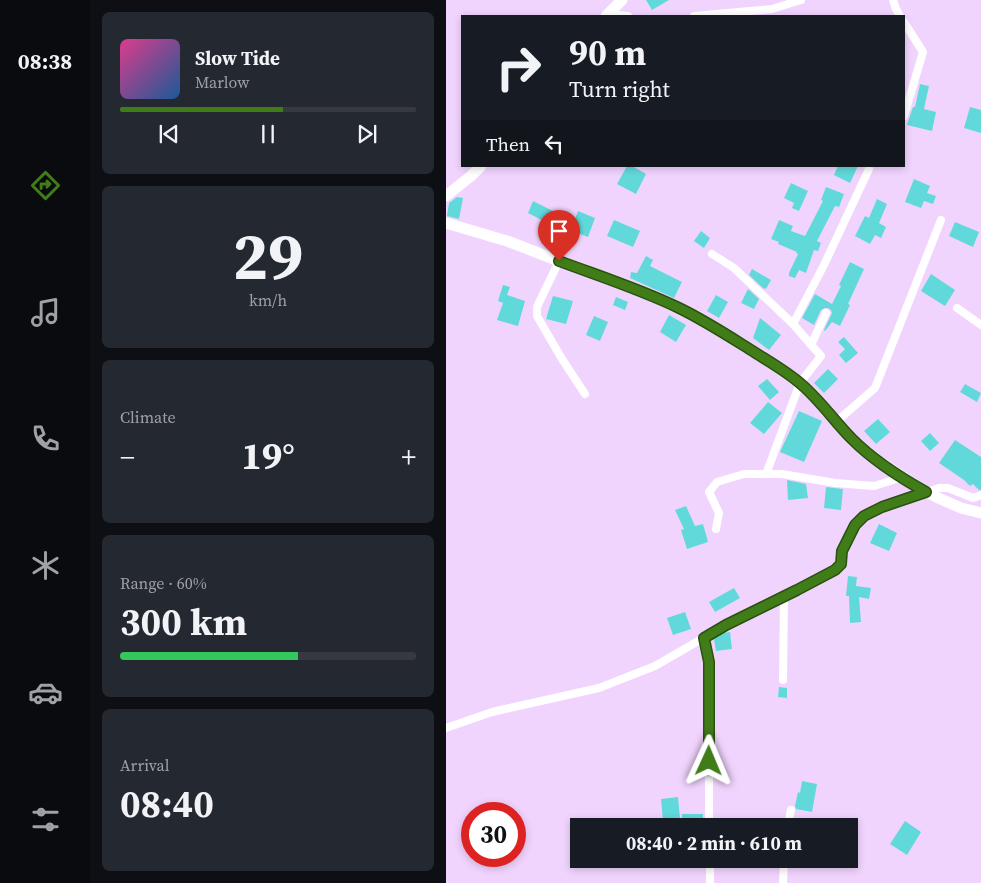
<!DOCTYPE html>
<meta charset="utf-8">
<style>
:root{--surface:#171b24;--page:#242831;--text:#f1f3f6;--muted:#9ea1a6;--line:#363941;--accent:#407c18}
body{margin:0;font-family:"Source Serif 4",serif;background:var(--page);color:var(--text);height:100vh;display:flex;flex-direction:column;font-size:19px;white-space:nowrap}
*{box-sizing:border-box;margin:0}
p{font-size:16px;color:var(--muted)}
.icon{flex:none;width:28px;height:28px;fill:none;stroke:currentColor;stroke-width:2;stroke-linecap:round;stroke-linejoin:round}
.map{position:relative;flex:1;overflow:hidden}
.drawer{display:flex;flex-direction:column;gap:12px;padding:12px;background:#0d0f14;width:356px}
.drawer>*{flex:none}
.banner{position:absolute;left:15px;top:15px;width:444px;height:152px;border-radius:0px;box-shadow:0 2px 8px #0003;background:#171b24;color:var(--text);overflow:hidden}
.speed{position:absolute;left:15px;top:802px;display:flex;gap:10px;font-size:25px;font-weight:700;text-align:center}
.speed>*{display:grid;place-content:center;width:65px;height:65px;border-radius:50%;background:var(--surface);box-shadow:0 2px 8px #0003;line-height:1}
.speed .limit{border:8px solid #d22;background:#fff;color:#111}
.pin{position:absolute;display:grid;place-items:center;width:42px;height:42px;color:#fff;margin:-51px -21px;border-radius:50% 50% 50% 0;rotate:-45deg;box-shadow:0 0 5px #0007}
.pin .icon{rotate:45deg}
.me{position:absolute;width:55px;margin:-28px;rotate:1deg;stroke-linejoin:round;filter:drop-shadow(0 0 4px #0008)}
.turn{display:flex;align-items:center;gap:18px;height:105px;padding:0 25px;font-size:22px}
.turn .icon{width:65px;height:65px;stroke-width:2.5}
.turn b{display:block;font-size:35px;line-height:42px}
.then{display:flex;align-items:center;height:48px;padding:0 25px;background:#0003;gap:10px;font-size:19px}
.big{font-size:38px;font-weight:700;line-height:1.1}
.drawer .widget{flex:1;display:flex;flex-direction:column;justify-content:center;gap:8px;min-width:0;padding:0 18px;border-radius:8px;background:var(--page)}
.drawer .dial{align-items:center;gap:0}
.dial b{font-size:65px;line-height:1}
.song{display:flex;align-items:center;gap:15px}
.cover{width:60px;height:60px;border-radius:8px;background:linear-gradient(135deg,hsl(330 70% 55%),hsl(210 70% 35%))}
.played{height:5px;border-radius:2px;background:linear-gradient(90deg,var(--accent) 55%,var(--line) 55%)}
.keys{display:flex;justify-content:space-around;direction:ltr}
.heat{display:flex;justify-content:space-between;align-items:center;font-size:28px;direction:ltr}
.charge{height:8px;border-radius:4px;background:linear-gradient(90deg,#34c759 60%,var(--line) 0)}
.trip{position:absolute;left:124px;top:818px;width:288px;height:50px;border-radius:0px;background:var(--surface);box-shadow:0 2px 8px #0003;font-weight:700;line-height:50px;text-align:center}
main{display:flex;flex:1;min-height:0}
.tab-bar{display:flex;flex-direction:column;width:90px;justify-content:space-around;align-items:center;background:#090b0e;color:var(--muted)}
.tab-bar .icon{width:35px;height:35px}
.tab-bar .current{color:var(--accent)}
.tab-bar b{font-size:22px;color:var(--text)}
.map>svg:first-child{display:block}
.building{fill:#61d9db}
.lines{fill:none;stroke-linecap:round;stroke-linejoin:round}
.street{stroke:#fff;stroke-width:8}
.secondary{stroke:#fff;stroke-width:11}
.route-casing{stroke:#2a5110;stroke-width:12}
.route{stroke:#407c18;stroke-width:9}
</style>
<main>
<nav class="tab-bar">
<b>08:38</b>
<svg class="icon current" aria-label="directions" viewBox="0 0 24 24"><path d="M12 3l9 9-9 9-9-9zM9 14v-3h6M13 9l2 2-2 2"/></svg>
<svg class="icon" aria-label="music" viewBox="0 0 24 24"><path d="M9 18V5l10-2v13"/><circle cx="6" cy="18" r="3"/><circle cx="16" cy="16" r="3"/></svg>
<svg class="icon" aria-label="phone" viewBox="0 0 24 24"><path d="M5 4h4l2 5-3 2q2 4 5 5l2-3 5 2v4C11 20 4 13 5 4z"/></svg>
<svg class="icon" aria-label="climate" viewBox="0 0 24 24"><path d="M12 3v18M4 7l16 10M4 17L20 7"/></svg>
<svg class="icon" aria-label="car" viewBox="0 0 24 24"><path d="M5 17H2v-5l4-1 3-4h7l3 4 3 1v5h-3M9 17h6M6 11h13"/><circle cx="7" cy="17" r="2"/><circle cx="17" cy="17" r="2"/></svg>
<svg class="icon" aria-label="filters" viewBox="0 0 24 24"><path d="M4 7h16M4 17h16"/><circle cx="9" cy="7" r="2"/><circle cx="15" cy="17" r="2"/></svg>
</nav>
<section class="drawer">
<div class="widget">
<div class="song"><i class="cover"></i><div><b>Slow Tide</b><p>Marlow</p></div></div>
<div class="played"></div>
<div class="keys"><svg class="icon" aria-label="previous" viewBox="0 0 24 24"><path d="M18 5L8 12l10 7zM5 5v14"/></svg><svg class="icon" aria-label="pause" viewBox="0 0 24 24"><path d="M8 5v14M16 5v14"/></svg><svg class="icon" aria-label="next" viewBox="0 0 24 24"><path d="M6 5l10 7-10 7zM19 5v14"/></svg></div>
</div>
<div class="widget dial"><b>29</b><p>km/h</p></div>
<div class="widget"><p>Climate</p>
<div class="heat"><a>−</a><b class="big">19°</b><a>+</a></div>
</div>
<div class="widget"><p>Range · 60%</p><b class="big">300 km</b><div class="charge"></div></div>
<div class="widget"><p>Arrival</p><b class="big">08:40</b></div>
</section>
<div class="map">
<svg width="535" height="883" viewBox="0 0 535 883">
<rect width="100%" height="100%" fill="#f1d4fe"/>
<!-- building -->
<g class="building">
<polygon points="200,0 223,0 206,10"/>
<polygon points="474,84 483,86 478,109 490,112 486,131 461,125 467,107 469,107"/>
<polygon points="524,107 535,110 535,133 518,128"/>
<polygon points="181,166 186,166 200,174 190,194 171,184"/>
<polygon points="392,166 412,166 404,183 388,175"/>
<polygon points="468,179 484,186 481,193 490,196 487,204 478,201 475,208 459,202"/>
<polygon points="345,183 362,191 353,211 346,208 348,203 338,198"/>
<polygon points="380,187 398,194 393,207 389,206 371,241 375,243 372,251 368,250 360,273 353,270 349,278 343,276 343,273 352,254 350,253 351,252 332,244 333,242 325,239 333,220 347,226 345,231 359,236 377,201 375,200"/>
<polygon points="11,197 17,198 13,219 1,216 3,203"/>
<polygon points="431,199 441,204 433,223 440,227 435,238 429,235 424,244 409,236 419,216 423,218"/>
<polygon points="87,201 113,214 107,226 82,213"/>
<polygon points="132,211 149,218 142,237 125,230"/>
<polygon points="168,220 194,231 187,247 161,236"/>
<polygon points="509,222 533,232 527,247 503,236"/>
<polygon points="255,231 264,238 258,248 248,241"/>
<polygon points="200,256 207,260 204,266 236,282 228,298 184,278 185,272 191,273"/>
<polygon points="404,262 418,269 402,304 404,305 394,326 386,322 379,331 378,330 386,313 385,310 382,308 379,308 375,310 368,325 356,318 369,294 386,304 395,286 393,285"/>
<polygon points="306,269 325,280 320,289 318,288 318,289 303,275"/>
<polygon points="485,274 509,290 499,306 475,291"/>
<polygon points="57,285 64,287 61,295 79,301 72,326 51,320 57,303 52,301"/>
<polygon points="302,289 313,299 308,309 295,303"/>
<polygon points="270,295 282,302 273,318 261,311"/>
<polygon points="107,296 127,301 120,324 100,319"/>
<polygon points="170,297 182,302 179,310 167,305"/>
<polygon points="223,315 240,325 230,342 214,332"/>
<polygon points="148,316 162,322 154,341 140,335"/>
<polygon points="314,318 335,335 323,350 307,338"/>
<polygon points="398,337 412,353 400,363 393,355 399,349 392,342"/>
<polygon points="382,369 392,379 378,393 368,383"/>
<polygon points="321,379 333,392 324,400 312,386"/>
<polygon points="519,384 535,393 531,402 514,392"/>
<polygon points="322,402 336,413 318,434 304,423"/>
<polygon points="353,411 376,421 358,462 334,452"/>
<polygon points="432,419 444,432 430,444 418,431"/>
<polygon points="484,433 493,443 484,451 475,441"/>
<polygon points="509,440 535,457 535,490 533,490 527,484 524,486 518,480 493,463"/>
<polygon points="341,480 360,484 362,498 342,500"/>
<polygon points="380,487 397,489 395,510 378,508"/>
<polygon points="240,506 249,526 257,524 262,542 241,549 235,530 238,529 229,510"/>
<polygon points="433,524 451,533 443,551 424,543"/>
<polygon points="402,576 411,577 410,586 425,588 423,599 413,597 415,622 404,623 403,596 400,596"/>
<polygon points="288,588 294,598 269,612 263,602"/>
<polygon points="239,612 245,629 227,635 221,618"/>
<polygon points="284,632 286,649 270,651 268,639 277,633"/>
<polygon points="333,687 341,688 341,698 332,697"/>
<polygon points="356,781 371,784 366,812 350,809 349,806 352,792 354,793"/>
<polygon points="232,797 234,819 217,821 215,799"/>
<rect x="236" y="814" width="21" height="9"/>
<polygon points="459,821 475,832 461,855 444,844"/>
</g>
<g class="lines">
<!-- street -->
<g class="street">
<polyline points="447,0 450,9 454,16"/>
<polyline points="162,14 182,16"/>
<polyline points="248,16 326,9 355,0"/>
<polyline points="458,22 477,52 458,116"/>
<polyline points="266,254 288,268 347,324 375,356 354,383 320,474"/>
<polyline points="113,261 91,307 91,316 116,359 139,394"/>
<polyline points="511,308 535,325"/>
<polyline points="347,324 378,265 423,169"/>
<polyline points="365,345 380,313"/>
<polyline points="390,422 429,388 495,220"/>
<polyline points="270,529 273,513 263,492 271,482 298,474 336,474 389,483 428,486 457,477"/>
<polyline points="258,638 263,662 263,826"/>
<polyline points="337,680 338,597"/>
<polyline points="0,728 46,712 153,688 209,666 280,625 351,590 389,570 395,564 397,551 409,525 418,516 436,507 493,488 502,488 527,498 535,495"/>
<polyline points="342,826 345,810"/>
<polyline points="264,859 264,883"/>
<polyline points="337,883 338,859"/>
</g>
<!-- secondary -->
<g class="secondary">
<polyline points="160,16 176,0"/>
<polyline points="0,196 25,176 35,166"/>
<polyline points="0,223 61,241 113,261 178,284 213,299 253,319 313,355 354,383 366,393 406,440 433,461 472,487 490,497 515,508 535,513"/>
</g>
</g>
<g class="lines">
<defs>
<path id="route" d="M113 261C153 276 194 289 233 308 258 320 281 335 305 350 322 361 340 371 355 384 374 400 389 422 406 439 427 460 455 478 480 492L436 507 418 516 409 525 396 551 395 564 389 570 351 590 280 625 258 638 263 662V761"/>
</defs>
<!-- route casing -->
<use href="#route" class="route-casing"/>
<!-- route -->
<use href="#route" class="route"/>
</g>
</svg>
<div class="speed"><div class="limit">30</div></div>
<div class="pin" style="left:113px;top:261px;background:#d93025"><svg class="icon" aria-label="arrive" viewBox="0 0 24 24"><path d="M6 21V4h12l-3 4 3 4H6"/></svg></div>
<svg class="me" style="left:263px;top:761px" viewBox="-20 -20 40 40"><path d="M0-17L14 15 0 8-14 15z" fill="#407c18" stroke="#fff" stroke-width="4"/></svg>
<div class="trip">08:40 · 2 min · 610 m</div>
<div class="banner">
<div class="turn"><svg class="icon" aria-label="right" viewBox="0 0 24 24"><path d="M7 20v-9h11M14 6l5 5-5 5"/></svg><div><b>90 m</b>Turn right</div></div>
<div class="then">Then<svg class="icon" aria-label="left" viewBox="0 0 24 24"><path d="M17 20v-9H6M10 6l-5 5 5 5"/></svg></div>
</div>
</div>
</main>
